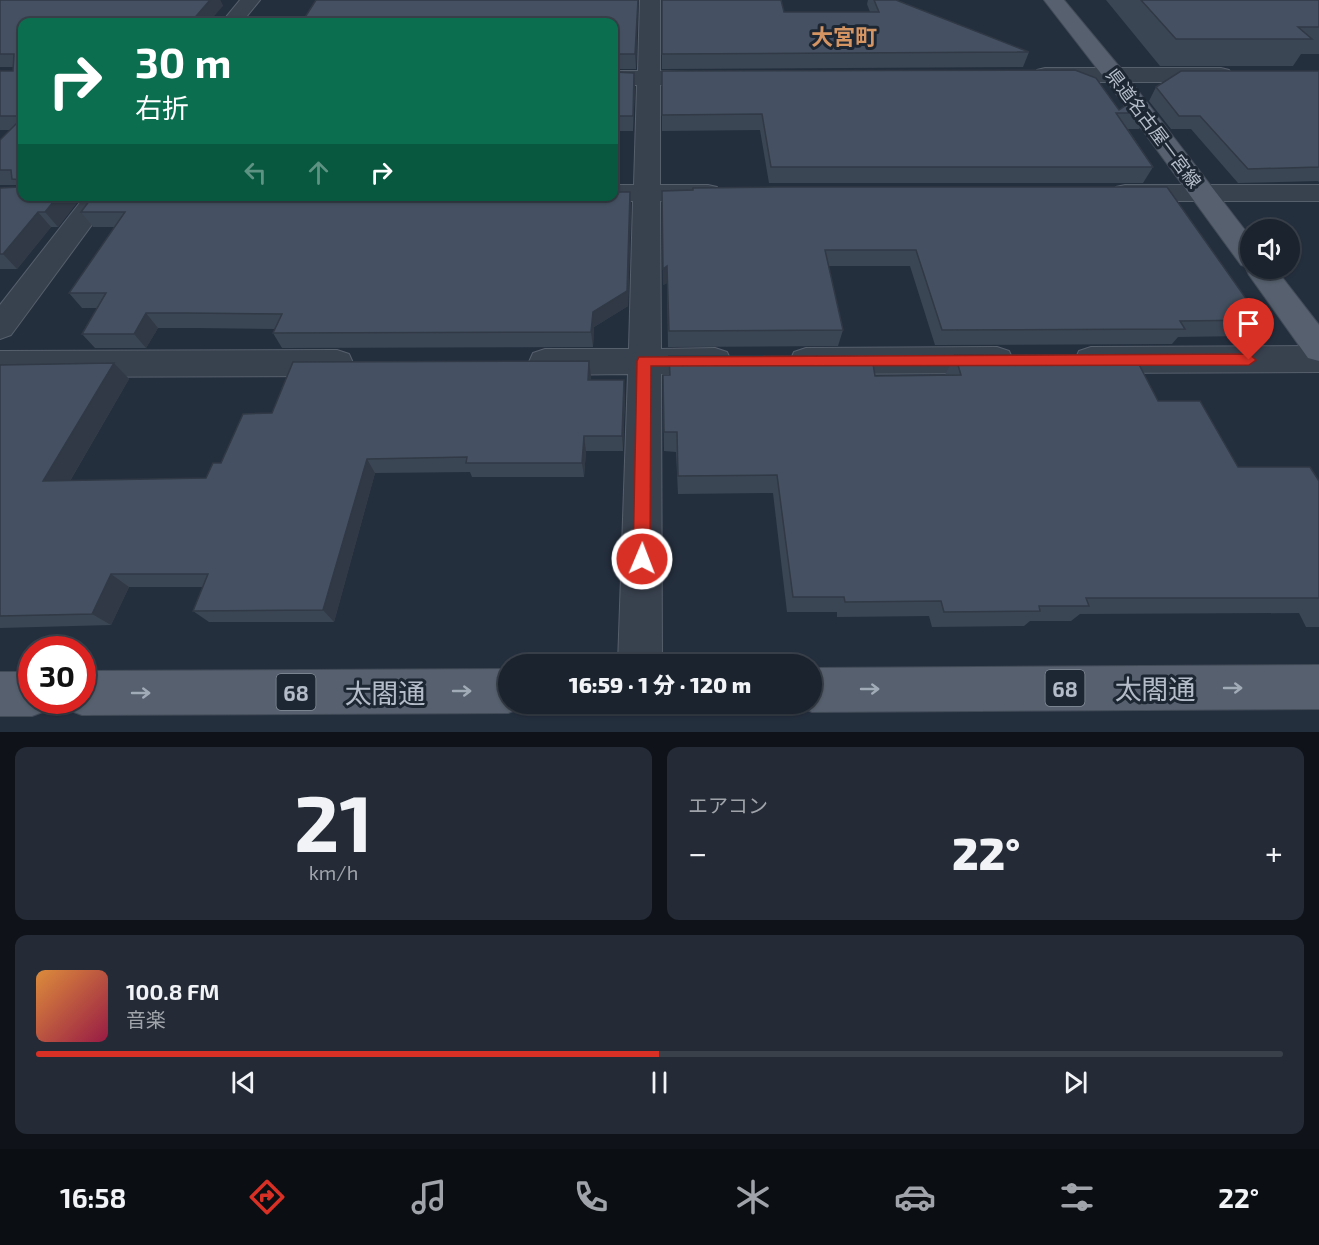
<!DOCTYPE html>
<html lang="ja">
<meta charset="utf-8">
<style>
:root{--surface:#1b232e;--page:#242b36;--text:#f1f3f6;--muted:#a0a4aa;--line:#39404a;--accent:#d93025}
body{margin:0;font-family:"Exo 2","Noto Sans JP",sans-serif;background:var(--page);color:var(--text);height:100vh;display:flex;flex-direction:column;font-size:22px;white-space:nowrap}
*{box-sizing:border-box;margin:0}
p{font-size:20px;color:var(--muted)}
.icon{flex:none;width:33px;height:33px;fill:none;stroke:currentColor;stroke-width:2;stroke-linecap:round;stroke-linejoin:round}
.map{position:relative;height:732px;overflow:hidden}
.drawer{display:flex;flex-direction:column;gap:15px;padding:15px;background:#0f1319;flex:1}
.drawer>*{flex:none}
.banner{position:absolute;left:18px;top:18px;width:600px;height:183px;border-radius:12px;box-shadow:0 2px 4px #0004,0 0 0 2px var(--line);background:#0b6e4f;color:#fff;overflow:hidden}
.controls{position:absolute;left:1240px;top:219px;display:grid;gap:12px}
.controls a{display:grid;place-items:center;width:60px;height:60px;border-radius:50%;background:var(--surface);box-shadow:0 2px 4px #0004,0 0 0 2px var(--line);font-size:30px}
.speed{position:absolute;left:18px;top:636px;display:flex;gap:12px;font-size:30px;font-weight:700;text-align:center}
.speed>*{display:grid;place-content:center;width:78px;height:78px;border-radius:50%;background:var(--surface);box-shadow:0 2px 4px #0004,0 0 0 2px var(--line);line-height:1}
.speed .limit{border:9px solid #d22;background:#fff;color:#111}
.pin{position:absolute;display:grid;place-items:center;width:51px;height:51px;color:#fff;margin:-62px -26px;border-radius:50% 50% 50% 0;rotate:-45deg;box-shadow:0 0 6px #0007}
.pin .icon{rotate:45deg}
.me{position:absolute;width:66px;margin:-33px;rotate:1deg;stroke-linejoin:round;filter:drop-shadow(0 0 4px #0008)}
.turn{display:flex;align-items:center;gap:21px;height:126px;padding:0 18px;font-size:27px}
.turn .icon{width:78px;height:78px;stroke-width:2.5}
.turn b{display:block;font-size:42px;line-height:51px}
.lanes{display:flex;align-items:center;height:57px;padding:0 18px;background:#0003;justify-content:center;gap:30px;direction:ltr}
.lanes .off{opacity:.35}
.big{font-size:45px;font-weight:800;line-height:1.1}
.drawer .tile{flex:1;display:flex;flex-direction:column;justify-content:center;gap:9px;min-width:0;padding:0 21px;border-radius:12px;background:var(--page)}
.drawer .dial{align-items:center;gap:0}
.dial b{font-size:78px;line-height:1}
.song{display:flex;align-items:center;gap:18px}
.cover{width:72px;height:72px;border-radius:9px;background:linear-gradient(135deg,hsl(30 70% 55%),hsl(340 70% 35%))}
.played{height:6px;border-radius:3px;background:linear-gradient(90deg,var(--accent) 50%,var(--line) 50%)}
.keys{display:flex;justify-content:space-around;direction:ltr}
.heat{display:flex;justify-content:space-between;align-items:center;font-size:33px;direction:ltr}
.drawer .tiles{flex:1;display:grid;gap:15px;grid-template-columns:1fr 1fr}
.tile:last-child{grid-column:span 2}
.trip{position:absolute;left:498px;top:654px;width:324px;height:60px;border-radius:30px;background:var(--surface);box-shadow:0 2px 4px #0004,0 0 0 2px var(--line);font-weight:800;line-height:60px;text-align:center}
.dock{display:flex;height:96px;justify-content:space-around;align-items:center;background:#0b0e12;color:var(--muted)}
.dock .icon{width:42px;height:42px}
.dock .active{color:var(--accent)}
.dock b{font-size:27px;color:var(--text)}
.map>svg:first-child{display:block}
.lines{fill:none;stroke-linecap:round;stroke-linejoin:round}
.minor-casing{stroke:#565f6c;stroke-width:2}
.major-casing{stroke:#414a57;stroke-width:2}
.minor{fill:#38414e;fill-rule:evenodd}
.major{fill:#56606e;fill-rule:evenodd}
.wall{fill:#3b4654}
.shaded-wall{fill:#303945}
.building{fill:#455162;stroke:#303945;stroke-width:1.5}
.oneway{stroke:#a1aab7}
.route{fill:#d93025;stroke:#8d1f18;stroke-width:1.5}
.labels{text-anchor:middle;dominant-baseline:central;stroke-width:6;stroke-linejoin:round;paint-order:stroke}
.far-street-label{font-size:18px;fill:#b4bcc9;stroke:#1d2633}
.shield{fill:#1d2633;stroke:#878f9c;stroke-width:1.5}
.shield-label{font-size:21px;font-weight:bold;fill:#b4bcc9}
.far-quarter-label{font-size:22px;font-weight:bold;fill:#d59563;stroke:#1d2633}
.near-street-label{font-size:27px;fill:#b4bcc9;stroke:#1d2633}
</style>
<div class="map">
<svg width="1319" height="732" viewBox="0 0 1319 732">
<rect width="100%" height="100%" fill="#242f3e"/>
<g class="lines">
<defs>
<g id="minor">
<polygon points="240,0 260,0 242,22 222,22"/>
<polygon points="640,0 660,0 660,71 716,73 719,78 716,83 660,85 660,185 708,185 717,187 721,193 717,199 708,201 660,201 661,349 715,348 727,352 731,361 727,370 715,374 661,374 662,664 618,664 628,374 545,375 533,371 529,362 533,353 545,349 629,349 633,201 614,201 603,196 614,196 614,185 634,185 637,85 614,85 614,71 638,71"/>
<polygon points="1045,68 1221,68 1229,70 1232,75 1229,80 1221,82 1045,82 1037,80 1034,75 1037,70"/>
<polygon points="1125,185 1319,185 1319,201 1125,201 1116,199 1112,193 1116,187"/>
<polygon points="85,196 113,196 11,335 0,339 0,305"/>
<polygon points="1319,346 1319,372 1091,373 1079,369 1075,360 1079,351 1091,347"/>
<polygon points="997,347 1009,351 1013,360 1009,369 997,373 806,374 794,370 790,361 794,352 806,348"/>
<polygon points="337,350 349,354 353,363 349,372 337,376 0,377 0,351"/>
</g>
<g id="major">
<polygon points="1044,0 1064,0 1122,70 1251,238 1251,268 1275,268 1319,325 1319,361 1308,358 1249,275 1245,266 1241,265 1106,80"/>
<polygon points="1319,665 1319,709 812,712 795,704 812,704 812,668"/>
<polygon points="508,669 508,704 525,704 524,707 508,713 82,715 66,709 63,700 82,700 82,671"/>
<polygon points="0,672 32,672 32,700 52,700 48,710 32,716 0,716"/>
</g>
</defs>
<!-- minor casing -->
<use href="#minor" class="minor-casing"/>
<!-- major casing -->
<use href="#major" class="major-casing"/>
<!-- minor -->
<use href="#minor" class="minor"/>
<!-- major -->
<use href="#major" class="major"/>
</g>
<!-- wall -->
<g class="wall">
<polygon points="0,0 220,0 223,6 22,22 22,196 82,196 58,227 51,227 17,269 0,269 0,188 19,187 17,185 0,185 0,140 10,130 0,130 0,71 13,71 13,67 0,67"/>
<polygon points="316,0 638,0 636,69 614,69 614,22"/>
<polygon points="662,0 784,12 870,12 867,4 868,0 896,0 1029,52 1023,67 662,69"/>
<polygon points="1106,0 1319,0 1319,54 1301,54 1293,66 1160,66"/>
<polygon points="662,71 1119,110 1149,113 1139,129 1128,129 1153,167 1143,183 769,183 760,130 662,131"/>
<polygon points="1319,71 1319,182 1318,181 1238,183 1191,129 1171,129 1149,101 1156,87"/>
<polygon points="614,72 634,73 635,87 633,131 618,131 615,183 614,184"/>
<polygon points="662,191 1252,307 1250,309 1257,320 1243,336 1178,337 1172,344 935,345 910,266 828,266 843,330 838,346 668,347 667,283 663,285"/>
<polygon points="630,192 631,207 628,306 594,327 593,347 282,348 273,333 275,329 197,328 158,328 146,348 95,348 82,334 97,308 82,308 69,293 115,227 93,227 81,212"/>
<polygon points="955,355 1158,401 1238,467 1319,481 1319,627 1306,627 1299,613 1080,614 1071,621 1030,621 1024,626 932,627 929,616 837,617 837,612 787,612 773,493 678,494 676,452 664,451 663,375 669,375 669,356 853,364 875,376 945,375"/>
<polygon points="589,361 591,380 625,395 623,451 586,451 584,477 472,477 470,472 375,473 334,622 209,622 193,611 203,587 129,587 111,625 0,628 0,365 114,363 129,379 70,481 206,478 272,413"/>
</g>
<!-- shaded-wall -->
<g class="shaded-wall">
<polygon points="210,0 220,0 223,6 209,22 191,22"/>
<polygon points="638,0 636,69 635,54"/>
<polygon points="634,73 635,87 633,131 633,116"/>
<polygon points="617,116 618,131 615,183 614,184 614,168"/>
<polygon points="630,192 631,207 628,306 594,327 593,347 591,332 593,312"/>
<polygon points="58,196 82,196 58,227 45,212"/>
<polygon points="38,212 51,227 17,269 3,254"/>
<polygon points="667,266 667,283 663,285 663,269"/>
<polygon points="146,313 158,328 146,348 134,334"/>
<polygon points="589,361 591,376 590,395 588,380"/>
<polygon points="114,363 129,379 61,496 43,481"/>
<polygon points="624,380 625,395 623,451 622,436"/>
<polygon points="584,436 586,451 584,477 582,463"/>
<polygon points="367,459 375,473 334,622 323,610"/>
<polygon points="111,574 129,587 111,625 92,614"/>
</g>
<!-- building -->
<g class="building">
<polygon points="0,0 210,0 191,22 22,22 22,116 0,116 0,71 13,71 14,54 0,54"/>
<polygon points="316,0 638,0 635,54 614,54 614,22 302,22"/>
<polygon points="662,0 781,0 784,12 879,12 874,0 896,0 1029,52 662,54"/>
<polygon points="1141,0 1319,0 1319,27 1298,27 1312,39 1176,39"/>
<polygon points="1075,70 1096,78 1119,110 1137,98 1149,113 1116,113 1153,167 771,167 762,114 662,115 662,71"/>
<polygon points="1181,71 1319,71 1319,167 1248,169 1200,116 1179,116 1156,87"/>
<polygon points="614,72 634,73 633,116 617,116 614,168"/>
<polygon points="18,122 22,122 22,180 12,179 11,170 0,170 0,140"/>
<polygon points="22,183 22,196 58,196 45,212 38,212 3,254 0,254 0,188 20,187"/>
<polygon points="775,187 1167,187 1252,307 1248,307 1257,320 1180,321 1185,329 942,330 916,250 825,250 843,330 669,331 667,266 663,269 662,191 693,190 693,188"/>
<polygon points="614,192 630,192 627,291 593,312 591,332 273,333 282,314 186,313 146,313 134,334 82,334 106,293 69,293 125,212 81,212 93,196 614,196"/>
<polygon points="955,355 1134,355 1158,401 1200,401 1238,467 1310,467 1319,481 1319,598 1086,598 1089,606 1039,606 1040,611 944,612 941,601 845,602 844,597 793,597 777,475 678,476 677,432 664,432 663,375 670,375 669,356 851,356 853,364 873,364 875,376 961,375"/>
<polygon points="589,361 588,380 624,380 622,436 584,436 582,463 466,463 467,457 367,459 323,610 193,611 208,574 111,574 92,614 0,616 0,365 114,363 43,481 206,478 213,463 221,463 243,414 272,413 293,362"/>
</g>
<!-- one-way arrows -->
<defs><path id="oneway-shaft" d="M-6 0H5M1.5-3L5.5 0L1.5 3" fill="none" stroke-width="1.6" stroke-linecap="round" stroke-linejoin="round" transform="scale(1.5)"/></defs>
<g class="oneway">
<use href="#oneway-shaft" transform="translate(1233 688)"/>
<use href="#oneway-shaft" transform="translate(870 689)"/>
<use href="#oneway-shaft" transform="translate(462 691)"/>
<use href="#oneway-shaft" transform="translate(141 693)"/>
</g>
<!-- route -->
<polygon class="route" points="1249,354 1256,360 1249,365 651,366 650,559 648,565 642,567 636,565 633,559 637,361 639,357"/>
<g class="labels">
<!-- far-street labels -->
<g class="far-street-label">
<text transform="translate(1154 128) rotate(53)">県道名古屋一宮線</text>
</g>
<!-- shield labels -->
<g class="shield">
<rect x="1045.5" y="670" width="39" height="36" rx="4.5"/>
<rect x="276.5" y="674" width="39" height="36" rx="4.5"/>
</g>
<g class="shield-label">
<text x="1065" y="688">68</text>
<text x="296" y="692">68</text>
</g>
<!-- far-quarter labels -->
<g class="far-quarter-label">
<text x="844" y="36">大宮町</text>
</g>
<!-- near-street labels -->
<g class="near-street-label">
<text x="1155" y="688">太閤通</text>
<text x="385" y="692">太閤通</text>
</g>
</g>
</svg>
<div class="controls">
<a><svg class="icon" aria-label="sound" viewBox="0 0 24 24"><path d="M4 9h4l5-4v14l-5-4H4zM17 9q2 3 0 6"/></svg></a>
</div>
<div class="speed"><div class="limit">30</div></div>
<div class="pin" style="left:1249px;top:360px;background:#d93025"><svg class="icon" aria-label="arrive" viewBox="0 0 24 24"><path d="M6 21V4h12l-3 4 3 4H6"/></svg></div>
<svg class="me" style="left:642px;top:559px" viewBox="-20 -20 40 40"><circle r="17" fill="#d93025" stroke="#fff" stroke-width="3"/><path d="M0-11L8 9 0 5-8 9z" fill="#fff"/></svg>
<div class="trip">16:59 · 1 分 · 120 m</div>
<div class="banner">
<div class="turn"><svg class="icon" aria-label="right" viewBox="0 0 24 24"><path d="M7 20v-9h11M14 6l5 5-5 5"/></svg><div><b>30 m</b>右折</div></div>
<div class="lanes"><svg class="icon off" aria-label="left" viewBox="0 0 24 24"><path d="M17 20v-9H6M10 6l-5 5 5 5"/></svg><svg class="icon off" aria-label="ahead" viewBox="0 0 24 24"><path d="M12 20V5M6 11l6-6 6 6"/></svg><svg class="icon" aria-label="right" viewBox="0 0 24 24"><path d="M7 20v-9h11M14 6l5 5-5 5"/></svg></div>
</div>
</div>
<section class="drawer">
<div class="tiles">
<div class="tile dial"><b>21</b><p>km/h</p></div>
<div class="tile"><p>エアコン</p>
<div class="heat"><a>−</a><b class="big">22°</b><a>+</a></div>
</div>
<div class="tile">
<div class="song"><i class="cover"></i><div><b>100.8 FM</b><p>音楽</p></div></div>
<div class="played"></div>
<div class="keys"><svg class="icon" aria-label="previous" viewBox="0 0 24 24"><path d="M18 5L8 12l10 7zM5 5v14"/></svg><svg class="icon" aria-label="pause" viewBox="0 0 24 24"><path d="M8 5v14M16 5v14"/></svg><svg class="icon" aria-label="next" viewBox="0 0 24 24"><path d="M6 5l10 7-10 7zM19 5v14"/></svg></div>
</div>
</div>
</section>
<nav class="dock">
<b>16:58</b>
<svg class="icon active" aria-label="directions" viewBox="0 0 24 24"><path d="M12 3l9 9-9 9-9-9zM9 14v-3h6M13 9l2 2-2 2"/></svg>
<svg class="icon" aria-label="music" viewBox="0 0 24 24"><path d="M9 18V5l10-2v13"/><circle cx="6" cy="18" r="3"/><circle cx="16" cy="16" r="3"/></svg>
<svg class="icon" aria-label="phone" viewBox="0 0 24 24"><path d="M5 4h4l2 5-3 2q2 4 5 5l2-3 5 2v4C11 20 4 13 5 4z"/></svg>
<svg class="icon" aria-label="climate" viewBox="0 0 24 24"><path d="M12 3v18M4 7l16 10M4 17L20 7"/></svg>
<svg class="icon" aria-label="car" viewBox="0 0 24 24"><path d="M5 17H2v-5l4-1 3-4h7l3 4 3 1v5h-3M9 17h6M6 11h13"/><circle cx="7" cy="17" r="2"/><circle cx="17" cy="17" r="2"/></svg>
<svg class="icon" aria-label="filters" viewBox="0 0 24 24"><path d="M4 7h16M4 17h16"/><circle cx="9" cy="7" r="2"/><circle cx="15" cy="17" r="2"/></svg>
<b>22°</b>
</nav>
